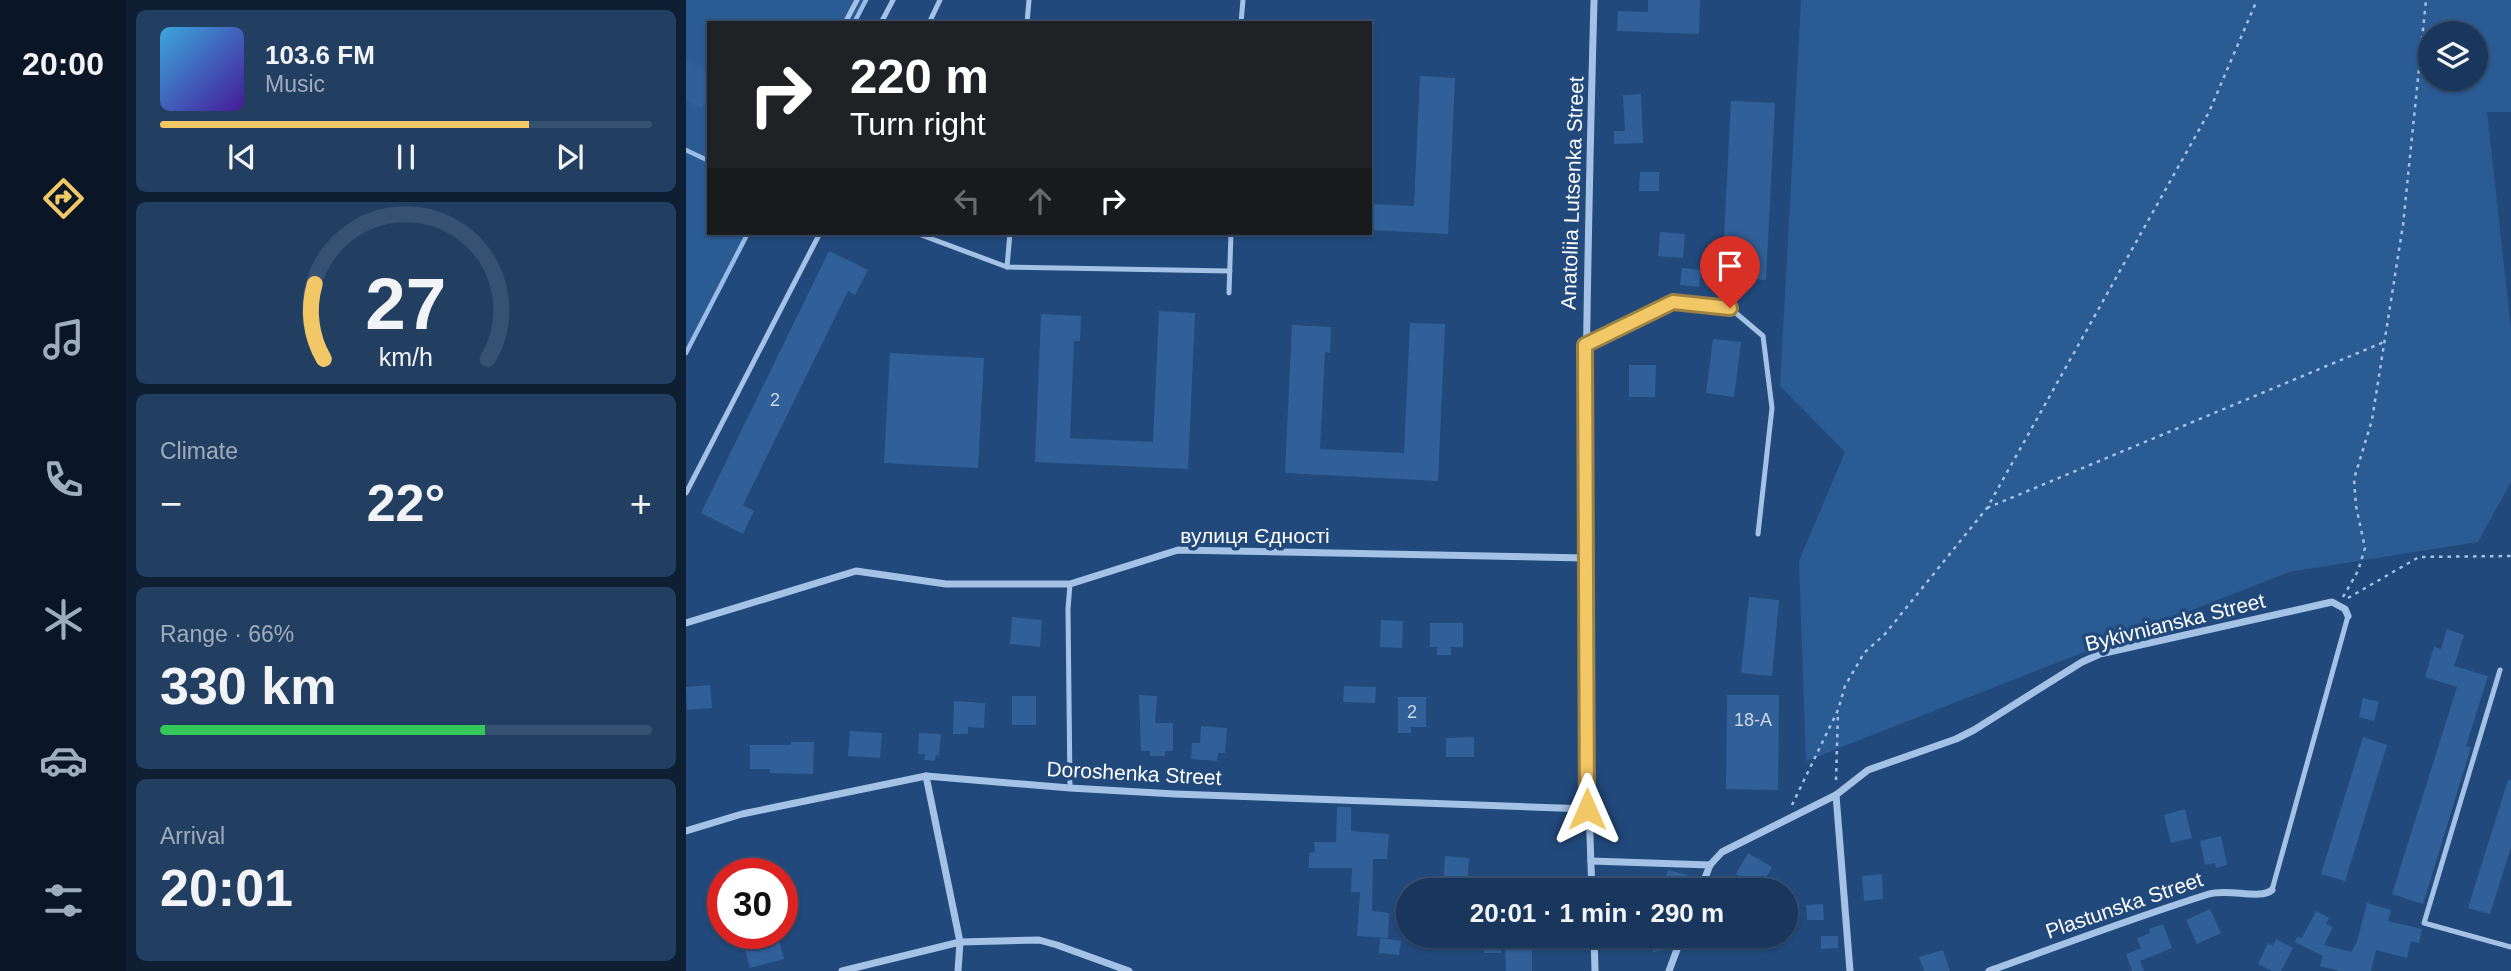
<!DOCTYPE html>
<meta charset="utf-8">
<style>
:root{--surface:#19375c;--page:#223f62;--text:#f1f3f6;--muted:#9facbb;--line:#375172;--accent:#f2c866}
body{margin:0;font-family:Helvetica,sans-serif;background:var(--page);color:var(--text);height:100vh;display:flex;flex-direction:column;font-size:26px;white-space:nowrap}
*{box-sizing:border-box;margin:0}
p{font-size:23px;color:var(--muted)}
.icon{flex:none;width:38px;height:38px;fill:none;stroke:currentColor;stroke-width:2;stroke-linecap:round;stroke-linejoin:round}
.map{position:relative;flex:1;overflow:hidden}
.details{display:flex;flex-direction:column;gap:10px;padding:10px;background:#0e1e33;width:560px}
.details>*{flex:none}
.guide{position:absolute;left:21px;top:21px;width:665px;height:214px;border-radius:0px;box-shadow:0 2px 5px #0004,0 0 0 2px var(--line);background:#202124;color:#fff;overflow:hidden}
.fabs{position:absolute;left:1732px;top:21px;display:grid;gap:14px}
.fabs a{display:grid;place-items:center;width:70px;height:70px;border-radius:50%;background:var(--surface);box-shadow:0 2px 5px #0004,0 0 0 2px var(--line);font-size:35px}
.speed{position:absolute;left:21px;top:858px;display:flex;gap:14px;font-size:35px;font-weight:700;text-align:center}
.speed>*{display:grid;place-content:center;width:91px;height:91px;border-radius:50%;background:var(--surface);box-shadow:0 2px 5px #0004,0 0 0 2px var(--line);line-height:1}
.speed .limit{border:10px solid #d22;background:#fff;color:#111}
.pin{position:absolute;display:grid;place-items:center;width:60px;height:60px;color:#fff;margin:-72px -30px;border-radius:50% 50% 50% 0;rotate:-45deg;box-shadow:0 0 7px #0007}
.pin .icon{rotate:45deg}
.me{position:absolute;width:77px;margin:-38px;rotate:0deg;stroke-linejoin:round;filter:drop-shadow(0 0 5px #0008)}
.turn{display:flex;align-items:center;gap:24px;height:147px;padding:0 28px;font-size:32px}
.turn .icon{width:91px;height:91px;stroke-width:2.5}
.turn b{display:block;font-size:49px;line-height:60px}
.lanes{display:flex;align-items:center;height:66px;padding:0 28px;background:#0003;justify-content:center;gap:35px;direction:ltr}
.lanes .off{opacity:.35}
.big{font-size:52px;font-weight:700;line-height:1.1}
.details .card{flex:1;display:flex;flex-direction:column;justify-content:center;gap:10px;min-width:0;padding:0 24px;border-radius:10px;background:var(--page)}
.details .dial{align-items:center;gap:0}
.dial svg{height:182px;overflow:visible;fill:none;stroke:var(--line);stroke-width:7;stroke-linecap:round;text-anchor:middle}
.dial text{fill:var(--text);stroke:none}
.song{display:flex;align-items:center;gap:21px}
.cover{width:84px;height:84px;border-radius:10px;background:linear-gradient(135deg,hsl(200 70% 55%),hsl(260 70% 35%))}
.played{height:7px;border-radius:4px;background:linear-gradient(90deg,var(--accent) 75%,var(--line) 75%)}
.keys{display:flex;justify-content:space-around;direction:ltr}
.heat{display:flex;justify-content:space-between;align-items:center;font-size:38px;direction:ltr}
.charge{height:10px;border-radius:5px;background:linear-gradient(90deg,#34c759 66%,var(--line) 0)}
.trip{position:absolute;left:710px;top:878px;width:402px;height:70px;border-radius:35px;background:var(--surface);box-shadow:0 2px 5px #0004,0 0 0 2px var(--line);font-weight:700;line-height:70px;text-align:center}
main{display:flex;flex:1;min-height:0}
.dock{display:flex;flex-direction:column;width:126px;justify-content:space-around;align-items:center;background:#0a1625;color:var(--muted)}
.dock .icon{width:49px;height:49px}
.dock .selected{color:var(--accent)}
.dock b{font-size:32px;color:var(--text)}
.map>svg:first-child{display:block}
.green{fill:#2b5b93;fill-rule:evenodd}
.lines{fill:none;stroke-linecap:round;stroke-linejoin:round}
.stream{stroke:#98bde7;stroke-width:4.5}
.building{fill:#316098}
.path{stroke:#a4c2e6;stroke-width:2.5;stroke-dasharray:3.5 5;stroke-linecap:butt}
.service{stroke:#a4c2e6;stroke-width:5}
.minor{stroke:#a4c2e6;stroke-width:7}
.route-casing{stroke:#9d8242;stroke-width:18}
.route{stroke:#f2c866;stroke-width:12}
.labels{text-anchor:middle;dominant-baseline:central;stroke-width:7;stroke-linejoin:round;paint-order:stroke}
.number-label{font-size:18px;fill:#ccd7e5}
.street-label{font-size:21px;fill:#fff;stroke:#21497b}
</style>
<main>
<nav class="dock">
<b>20:00</b>
<svg class="icon selected" aria-label="directions" viewBox="0 0 24 24"><path d="M12 3l9 9-9 9-9-9zM9 14v-3h6M13 9l2 2-2 2"/></svg>
<svg class="icon" aria-label="music" viewBox="0 0 24 24"><path d="M9 18V5l10-2v13"/><circle cx="6" cy="18" r="3"/><circle cx="16" cy="16" r="3"/></svg>
<svg class="icon" aria-label="phone" viewBox="0 0 24 24"><path d="M5 4h4l2 5-3 2q2 4 5 5l2-3 5 2v4C11 20 4 13 5 4z"/></svg>
<svg class="icon" aria-label="climate" viewBox="0 0 24 24"><path d="M12 3v18M4 7l16 10M4 17L20 7"/></svg>
<svg class="icon" aria-label="car" viewBox="0 0 24 24"><path d="M5 17H2v-5l4-1 3-4h7l3 4 3 1v5h-3M9 17h6M6 11h13"/><circle cx="7" cy="17" r="2"/><circle cx="17" cy="17" r="2"/></svg>
<svg class="icon" aria-label="filters" viewBox="0 0 24 24"><path d="M4 7h16M4 17h16"/><circle cx="9" cy="7" r="2"/><circle cx="15" cy="17" r="2"/></svg>
</nav>
<section class="details">
<div class="card">
<div class="song"><i class="cover"></i><div><b>103.6 FM</b><p>Music</p></div></div>
<div class="played"></div>
<div class="keys"><svg class="icon" aria-label="previous" viewBox="0 0 24 24"><path d="M18 5L8 12l10 7zM5 5v14"/></svg><svg class="icon" aria-label="pause" viewBox="0 0 24 24"><path d="M8 5v14M16 5v14"/></svg><svg class="icon" aria-label="next" viewBox="0 0 24 24"><path d="M6 5l10 7-10 7zM19 5v14"/></svg></div>
</div>
<div class="card dial"><svg viewBox="0 0 100 80">
<path d="M14 69A42 42 0 1 1 86 69"/>
<path d="M14 69A42 42 0 0 1 10 36" stroke="#f2c866"/>
<text x="50" y="56" font-size="32" font-weight="700">27</text>
<text x="50" y="72" font-size="11">km/h</text>
</svg></div>
<div class="card"><p>Climate</p>
<div class="heat"><a>−</a><b class="big">22°</b><a>+</a></div>
</div>
<div class="card"><p>Range · 66%</p><b class="big">330 km</b><div class="charge"></div></div>
<div class="card"><p>Arrival</p><b class="big">20:01</b></div>
</section>
<div class="map">
<svg width="1825" height="971" viewBox="0 0 1825 971">
<rect width="100%" height="100%" fill="#21497b"/>
<!-- green -->
<g class="green">
<polygon points="0,0 180,0 168,23 23,23 23,233 62,233 0,353"/>
<path d="M1115 0H1825V112H1801L1825 329V482L1792 542 1603 572 1120 761 1113 561 1159 452 1094 386ZM1790 33V79H1745V33Z"/>
</g>
<g class="lines">
<!-- stream -->
<g class="stream">
<polyline points="168,23 180,0"/>
<polyline points="0,150 23,161"/>
<polyline points="0,353 62,233"/>
</g>
</g>
<!-- building -->
<g class="building">
<polygon points="962,0 1014,0 1013,34 931,31 932,11 962,12"/>
<polygon points="0,61 23,72 23,95 15,109 0,101"/>
<polygon points="734,76 769,78 762,234 684,230 684,204 728,206"/>
<polygon points="955,94 957,143 928,144 928,131 939,131 937,95"/>
<polygon points="1045,101 1089,103 1080,280 1036,277"/>
<polygon points="954,172 973,172 973,191 953,191"/>
<polygon points="974,232 999,234 997,258 972,256"/>
<polygon points="143,251 182,270 169,295 162,291 57,505 68,511 57,534 15,513"/>
<polygon points="996,268 1015,270 1013,287 994,285"/>
<polygon points="473,311 509,313 502,469 349,462 355,314 395,316 394,341 388,341 384,438 467,442"/>
<polygon points="724,323 759,324 752,481 599,473 606,325 645,327 644,353 639,352 634,449 718,453"/>
<polygon points="1027,339 1055,342 1048,397 1020,393"/>
<polygon points="204,353 298,358 292,468 198,463"/>
<polygon points="943,365 970,365 969,397 943,397"/>
<polygon points="1063,597 1093,600 1086,676 1055,673"/>
<polygon points="326,617 356,620 354,647 324,644"/>
<polygon points="695,620 717,621 716,648 694,647"/>
<polygon points="744,623 777,623 777,647 765,647 765,655 751,655 751,647 744,647"/>
<polygon points="1761,629 1778,635 1768,666 1802,676 1780,746 1785,747 1737,904 1706,894 1771,687 1739,677 1748,647 1755,649"/>
<polygon points="24,685 26,708 1,710 0,687"/>
<polygon points="658,686 690,687 689,703 657,702"/>
<polygon points="453,695 471,696 469,723 487,723 487,751 479,751 479,756 464,756 464,751 455,751"/>
<polygon points="1041,695 1093,695 1092,790 1040,789"/>
<rect x="326" y="696" width="24" height="29"/>
<polygon points="712,697 740,697 740,727 725,727 725,733 712,733"/>
<polygon points="1677,698 1693,702 1688,721 1673,717"/>
<polygon points="268,701 299,703 298,728 282,727 282,734 267,734"/>
<polygon points="515,726 541,728 539,753 532,753 531,761 505,759 506,743 514,743"/>
<polygon points="164,731 196,733 194,758 162,756"/>
<polygon points="233,733 255,734 253,756 250,755 249,761 238,760 239,754 232,754"/>
<polygon points="788,737 788,757 760,757 760,738"/>
<polygon points="1677,737 1701,745 1659,881 1635,874"/>
<polygon points="105,742 128,742 127,774 84,773 84,769 64,769 64,745 105,745"/>
<polygon points="1822,780 1825,780 1825,847 1804,914 1782,908"/>
<polygon points="651,807 665,807 665,831 703,834 701,859 687,859 686,911 703,913 702,938 671,936 674,892 665,892 666,868 623,868 623,853 629,852 628,842 650,842"/>
<polygon points="1499,809 1506,838 1485,843 1478,815"/>
<polygon points="1535,836 1541,865 1530,868 1529,863 1519,865 1514,841"/>
<polygon points="1062,853 1086,867 1074,888 1050,874"/>
<polygon points="759,856 783,858 781,888 757,887"/>
<polygon points="982,870 1002,875 997,891 975,891"/>
<polygon points="1196,874 1197,899 1178,901 1176,876"/>
<polygon points="845,879 884,883 884,891 844,891"/>
<polygon points="1681,903 1705,910 1702,921 1736,929 1733,943 1725,941 1721,958 1690,950 1685,971 1654,971 1634,966 1637,956 1609,942 1611,937 1616,938 1630,911 1643,918 1640,924 1647,927 1638,945 1665,952 1671,942"/>
<polygon points="1137,904 1138,920 1121,920 1120,905"/>
<polygon points="1524,909 1535,933 1511,944 1500,920"/>
<polygon points="1477,924 1486,948 1454,961 1458,971 1446,971 1440,954 1455,948 1451,938 1464,933 1463,929"/>
<polygon points="54,933 91,933 98,959 64,968"/>
<polygon points="965,936 983,936 979,950 967,952"/>
<polygon points="1135,936 1152,936 1152,948 1135,949"/>
<polygon points="694,938 715,941 713,955 693,953"/>
<polygon points="1590,939 1607,948 1595,971 1586,971 1572,964 1582,943 1587,946"/>
<rect x="798" y="942" width="17" height="11"/>
<polygon points="819,945 846,945 846,971 820,971"/>
<polygon points="1257,950 1264,971 1238,971 1233,957"/>
</g>
<g class="lines">
<!-- path -->
<g class="path">
<polyline points="1301,508 1698,342"/>
<polyline points="1657,597 1672,571 1679,548 1670,506 1668,479 1686,420 1717,225 1740,0"/>
<polyline points="1662,598 1733,557 1825,556"/>
<polyline points="1150,780 1152,713"/>
<polyline points="1106,805 1152,710 1159,686 1178,653 1199,634 1301,508 1523,112 1571,0"/>
</g>
<!-- service -->
<g class="service">
<polyline points="159,23 171,0"/>
<polyline points="195,23 207,0"/>
<polyline points="243,23 254,0"/>
<polyline points="341,23 343,0"/>
<polyline points="555,23 557,0"/>
<polyline points="230,233 321,267 544,271"/>
<polyline points="321,267 324,233"/>
<polyline points="543,293 545,233"/>
<polyline points="901,345 987,302 1044,308 1077,336 1086,408 1072,534"/>
<polyline points="0,493 134,233"/>
<polyline points="384,584 382,609 384,788"/>
<polyline points="1814,670 1738,923 1825,947"/>
<polyline points="1586,890 1662,616"/>
</g>
<!-- minor -->
<g class="minor">
<polyline points="0,623 170,571 260,584 384,584 492,550 900,558"/>
<polyline points="240,776 274,942 272,971"/>
<polyline points="1150,795 1164,971"/>
<polyline points="0,831 56,814 240,776 384,788 489,794 901,809"/>
<polyline points="905,861 1024,865"/>
<path d="M906 891C894 594 900 297 908 0"/>
<polyline points="1014,891 1024,865 1036,852 1150,795 1182,770 1270,739 1288,730 1396,662 1414,654 1646,602 1659,609 1662,616"/>
<polyline points="908,936 909,971"/>
<polyline points="156,971 274,942 353,940 371,945 443,971"/>
<polyline points="983,971 996,936"/>
<path d="M1303 971C1376 945 1449 917 1523 894 1543 888 1574 900 1586 890"/>
</g>
</g>
<g class="lines">
<defs>
<polyline id="route" points="901,809 899,345 987,302 1044,308"/>
</defs>
<!-- route casing -->
<use href="#route" class="route-casing"/>
<!-- route -->
<use href="#route" class="route"/>
</g>
<g class="labels">
<!-- number labels -->
<g class="number-label">
<text x="89" y="400">2</text>
<text x="726" y="712">2</text>
<text x="1067" y="720">18-А</text>
</g>
<!-- street labels -->
<g class="street-label">
<text transform="translate(886 193) rotate(-88)">Anatoliia Lutsenka Street</text>
<text x="569" y="535">вулиця Єдності</text>
<text transform="translate(1489 622) rotate(-14)">Bykivnianska Street</text>
<text transform="translate(448 773) rotate(3)">Doroshenka Street</text>
<text transform="translate(1438 905) rotate(-19)">Plastunska Street</text>
</g>
</g>
</svg>
<div class="fabs">
<a><svg class="icon" aria-label="layers" viewBox="0 0 24 24"><path d="M12 4l9 5-9 5-9-5zM3 14l9 5 9-5"/></svg></a>
</div>
<div class="speed"><div class="limit">30</div></div>
<div class="pin" style="left:1044px;top:308px;background:#d93025"><svg class="icon" aria-label="arrive" viewBox="0 0 24 24"><path d="M6 21V4h12l-3 4 3 4H6"/></svg></div>
<svg class="me" style="left:901px;top:809px" viewBox="-20 -20 40 40"><path d="M0-17L14 15 0 8-14 15z" fill="#f2c866" stroke="#fff" stroke-width="4"/></svg>
<div class="trip">20:01 · 1 min · 290 m</div>
<div class="guide">
<div class="turn"><svg class="icon" aria-label="right" viewBox="0 0 24 24"><path d="M7 20v-9h11M14 6l5 5-5 5"/></svg><div><b>220 m</b>Turn right</div></div>
<div class="lanes"><svg class="icon off" aria-label="left" viewBox="0 0 24 24"><path d="M17 20v-9H6M10 6l-5 5 5 5"/></svg><svg class="icon off" aria-label="ahead" viewBox="0 0 24 24"><path d="M12 20V5M6 11l6-6 6 6"/></svg><svg class="icon" aria-label="right" viewBox="0 0 24 24"><path d="M7 20v-9h11M14 6l5 5-5 5"/></svg></div>
</div>
</div>
</main>
